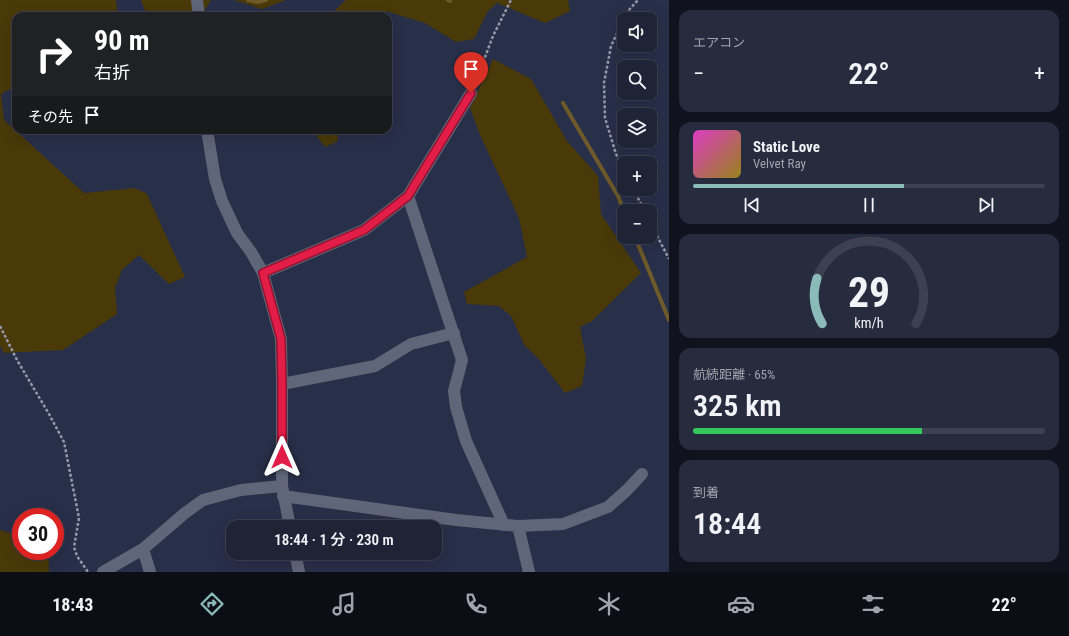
<!DOCTYPE html>
<html lang="ja">
<meta charset="utf-8">
<style>
:root{--surface:#1e2336;--page:#262b3e;--text:#f1f3f6;--muted:#a1a4ad;--line:#3c4051;--accent:#8bbbb9}
body{margin:0;font-family:"Roboto Condensed","Noto Sans JP",sans-serif;background:var(--page);color:var(--text);height:100vh;display:flex;flex-direction:column;font-size:15px;white-space:nowrap}
*{box-sizing:border-box;margin:0}
p{font-size:13px;color:var(--muted)}
.icon{flex:none;width:22px;height:22px;fill:none;stroke:currentColor;stroke-width:2;stroke-linecap:round;stroke-linejoin:round}
.map{position:relative;flex:1;overflow:hidden}
.sheet{display:flex;flex-direction:column;gap:10px;padding:10px;background:#10131e;width:400px}
.sheet>*{flex:none}
.banner{position:absolute;left:12px;top:12px;width:380px;height:122px;border-radius:12px;box-shadow:0 4px 16px #0002,0 0 0 1px var(--line);background:#202124;color:#fff;overflow:hidden}
.buttons{position:absolute;left:617px;top:12px;display:grid;gap:8px}
.buttons a{display:grid;place-items:center;width:40px;height:40px;border-radius:8px;background:var(--surface);box-shadow:0 4px 16px #0002,0 0 0 1px var(--line);font-size:20px}
.speed{position:absolute;left:12px;top:508px;display:flex;gap:8px;font-size:20px;font-weight:700;text-align:center}
.speed>*{display:grid;place-content:center;width:52px;height:52px;border-radius:50%;background:var(--surface);box-shadow:0 4px 16px #0002,0 0 0 1px var(--line);line-height:1}
.speed .limit{border:6px solid #d22;background:#fff;color:#111}
.pin{position:absolute;display:grid;place-items:center;width:34px;height:34px;color:#fff;margin:-41px -17px;border-radius:50% 50% 50% 0;rotate:-45deg;box-shadow:0 0 4px #0007}
.pin .icon{rotate:45deg}
.me{position:absolute;width:44px;margin:-22px;rotate:0deg;stroke-linejoin:round;filter:drop-shadow(0 0 3px #0008)}
.turn{display:flex;align-items:center;gap:14px;height:84px;padding:0 16px;font-size:18px}
.turn .icon{width:52px;height:52px;stroke-width:2.5}
.turn b{display:block;font-size:28px;line-height:34px}
.then{display:flex;align-items:center;height:38px;padding:0 16px;background:#0003;gap:8px;font-size:15px}
.big{font-size:30px;font-weight:600;line-height:1.1}
.sheet .card{flex:1;display:flex;flex-direction:column;justify-content:center;gap:6px;min-width:0;padding:0 14px;border-radius:12px;background:var(--page)}
.sheet .dial{align-items:center;gap:0}
.dial svg{height:104px;overflow:visible;fill:none;stroke:var(--line);stroke-width:7;stroke-linecap:round;text-anchor:middle}
.dial text{fill:var(--text);stroke:none}
.song{display:flex;align-items:center;gap:12px}
.cover{width:48px;height:48px;border-radius:6px;background:linear-gradient(135deg,hsl(310 70% 55%),hsl(50 70% 35%))}
.played{height:4px;border-radius:2px;background:linear-gradient(90deg,var(--accent) 60%,var(--line) 60%)}
.keys{display:flex;justify-content:space-around;direction:ltr}
.heat{display:flex;justify-content:space-between;align-items:center;font-size:22px;direction:ltr}
.charge{height:6px;border-radius:3px;background:linear-gradient(90deg,#34c759 65%,var(--line) 0)}
.trip{position:absolute;left:226px;top:520px;width:216px;height:40px;border-radius:12px;background:var(--surface);box-shadow:0 4px 16px #0002,0 0 0 1px var(--line);font-weight:600;line-height:40px;text-align:center}
.menu{display:flex;height:64px;justify-content:space-around;align-items:center;background:#0c0e16;color:var(--muted)}
.menu .icon{width:28px;height:28px}
.menu .selected{color:var(--accent)}
.menu b{font-size:18px;color:var(--text)}
main{display:flex;flex:1;min-height:0}
.map>svg:first-child{display:block}
.green{fill:#4a3909}
.lines{fill:none;stroke-linecap:round;stroke-linejoin:round}
.stream{stroke:#6e5a2a;stroke-width:4}
.path{stroke:#9499aa;stroke-width:2.5;stroke-dasharray:3 2;stroke-linecap:butt}
.minor{stroke:#606679;stroke-width:12}
.route-casing{stroke:#92132f;stroke-width:10}
.route{stroke:#e11d48;stroke-width:7}
</style>
<main>
<div class="map">
<svg width="669" height="572" viewBox="0 0 669 572">
<rect width="100%" height="100%" fill="#282f48"/>
<!-- green -->
<g class="green">
<polygon points="0,0 116,0 118,16 16,16 16,86 1,94 4,120 84,193 135,188 147,194 185,277 169,284 139,255 122,270 115,288 117,314 63,350 4,353 0,346"/>
<polygon points="141,0 211,0 201,16 147,16"/>
<polygon points="234,0 286,0 262,9"/>
<polygon points="346,0 568,0 570,11 545,23 497,3 488,11 474,39 456,42 425,23 386,11 385,16 329,16"/>
<polygon points="493,59 531,79 567,141 598,176 601,214 641,273 592,321 580,327 586,359 582,386 565,393 538,358 525,346 511,316 499,306 467,304 464,292 527,257 519,218 480,135 470,108"/>
<polygon points="312,130 337,130 338,141 325,147"/>
<polygon points="0,530 21,536 21,551 48,551 49,572 0,572"/>
</g>
<g class="lines">
<!-- stream -->
<g class="stream">
<polyline points="248,0 258,2 266,0"/>
<polyline points="448,0 450,1"/>
<polyline points="563,103 618,196 624,211"/>
<polyline points="635,237 669,320"/>
</g>
<!-- path -->
<g class="path">
<polyline points="624,19 611,46 604,83 605,118 616,154 624,170"/>
<polyline points="624,19 628,11 638,0"/>
<polyline points="476,81 493,36 511,0"/>
<polyline points="633,189 645,211"/>
<polyline points="650,222 669,259"/>
<polyline points="0,326 17,360 49,414 64,442 79,518 74,547 77,556 88,572"/>
</g>
<!-- minor -->
<g class="minor">
<polyline points="197,0 199,16"/>
<polyline points="207,130 215,179 222,201 237,233 251,252 263,273 281,339 282,384 282,486 290,527"/>
<polyline points="408,196 462,360 454,391 456,407 466,441 504,525"/>
<polyline points="263,273 364,230 408,196 471,93"/>
<polyline points="282,384 375,366 411,344 454,333"/>
<polyline points="283,496 456,520 518,526 563,524 608,507 627,490 642,474"/>
<polyline points="518,526 529,572"/>
<polyline points="143,549 150,572"/>
<polyline points="295,553 299,572"/>
<polyline points="103,572 143,549 185,513 203,500 241,490 282,486"/>
</g>
</g>
<g class="lines">
<defs>
<polyline id="route" points="282,457 282,384 281,339 263,273 364,230 408,196 471,93"/>
</defs>
<!-- route casing -->
<use href="#route" class="route-casing"/>
<!-- route -->
<use href="#route" class="route"/>
</g>
</svg>
<div class="buttons">
<a><svg class="icon" aria-label="sound" viewBox="0 0 24 24"><path d="M4 9h4l5-4v14l-5-4H4zM17 9q2 3 0 6"/></svg></a>
<a><svg class="icon" aria-label="search" viewBox="0 0 24 24"><circle cx="10" cy="10" r="6"/><path d="M15 15l6 6"/></svg></a>
<a><svg class="icon" aria-label="layers" viewBox="0 0 24 24"><path d="M12 4l9 5-9 5-9-5zM3 14l9 5 9-5"/></svg></a>
<a>+</a>
<a>−</a>
</div>
<div class="speed"><div class="limit">30</div></div>
<div class="pin" style="left:471px;top:93px;background:#d93025"><svg class="icon" aria-label="arrive" viewBox="0 0 24 24"><path d="M6 21V4h12l-3 4 3 4H6"/></svg></div>
<svg class="me" style="left:282px;top:457px" viewBox="-20 -20 40 40"><path d="M0-17L14 15 0 8-14 15z" fill="#e11d48" stroke="#fff" stroke-width="4"/></svg>
<div class="trip">18:44 · 1 分 · 230 m</div>
<div class="banner">
<div class="turn"><svg class="icon" aria-label="right" viewBox="0 0 24 24"><path d="M7 20v-9h11M14 6l5 5-5 5"/></svg><div><b>90 m</b>右折</div></div>
<div class="then">その先<svg class="icon" aria-label="arrive" viewBox="0 0 24 24"><path d="M6 21V4h12l-3 4 3 4H6"/></svg></div>
</div>
</div>
<section class="sheet">
<div class="card"><p>エアコン</p>
<div class="heat"><a>−</a><b class="big">22°</b><a>+</a></div>
</div>
<div class="card">
<div class="song"><i class="cover"></i><div><b>Static Love</b><p>Velvet Ray</p></div></div>
<div class="played"></div>
<div class="keys"><svg class="icon" aria-label="previous" viewBox="0 0 24 24"><path d="M18 5L8 12l10 7zM5 5v14"/></svg><svg class="icon" aria-label="pause" viewBox="0 0 24 24"><path d="M8 5v14M16 5v14"/></svg><svg class="icon" aria-label="next" viewBox="0 0 24 24"><path d="M6 5l10 7-10 7zM19 5v14"/></svg></div>
</div>
<div class="card dial"><svg viewBox="0 0 100 80">
<path d="M14 69A42 42 0 1 1 86 69"/>
<path d="M14 69A42 42 0 0 1 10 34" stroke="#8bbbb9"/>
<text x="50" y="56" font-size="32" font-weight="700">29</text>
<text x="50" y="72" font-size="11">km/h</text>
</svg></div>
<div class="card"><p>航続距離 · 65%</p><b class="big">325 km</b><div class="charge"></div></div>
<div class="card"><p>到着</p><b class="big">18:44</b></div>
</section>
</main>
<nav class="menu">
<b>18:43</b>
<svg class="icon selected" aria-label="directions" viewBox="0 0 24 24"><path d="M12 3l9 9-9 9-9-9zM9 14v-3h6M13 9l2 2-2 2"/></svg>
<svg class="icon" aria-label="music" viewBox="0 0 24 24"><path d="M9 18V5l10-2v13"/><circle cx="6" cy="18" r="3"/><circle cx="16" cy="16" r="3"/></svg>
<svg class="icon" aria-label="phone" viewBox="0 0 24 24"><path d="M5 4h4l2 5-3 2q2 4 5 5l2-3 5 2v4C11 20 4 13 5 4z"/></svg>
<svg class="icon" aria-label="climate" viewBox="0 0 24 24"><path d="M12 3v18M4 7l16 10M4 17L20 7"/></svg>
<svg class="icon" aria-label="car" viewBox="0 0 24 24"><path d="M5 17H2v-5l4-1 3-4h7l3 4 3 1v5h-3M9 17h6M6 11h13"/><circle cx="7" cy="17" r="2"/><circle cx="17" cy="17" r="2"/></svg>
<svg class="icon" aria-label="filters" viewBox="0 0 24 24"><path d="M4 7h16M4 17h16"/><circle cx="9" cy="7" r="2"/><circle cx="15" cy="17" r="2"/></svg>
<b>22°</b>
</nav>
